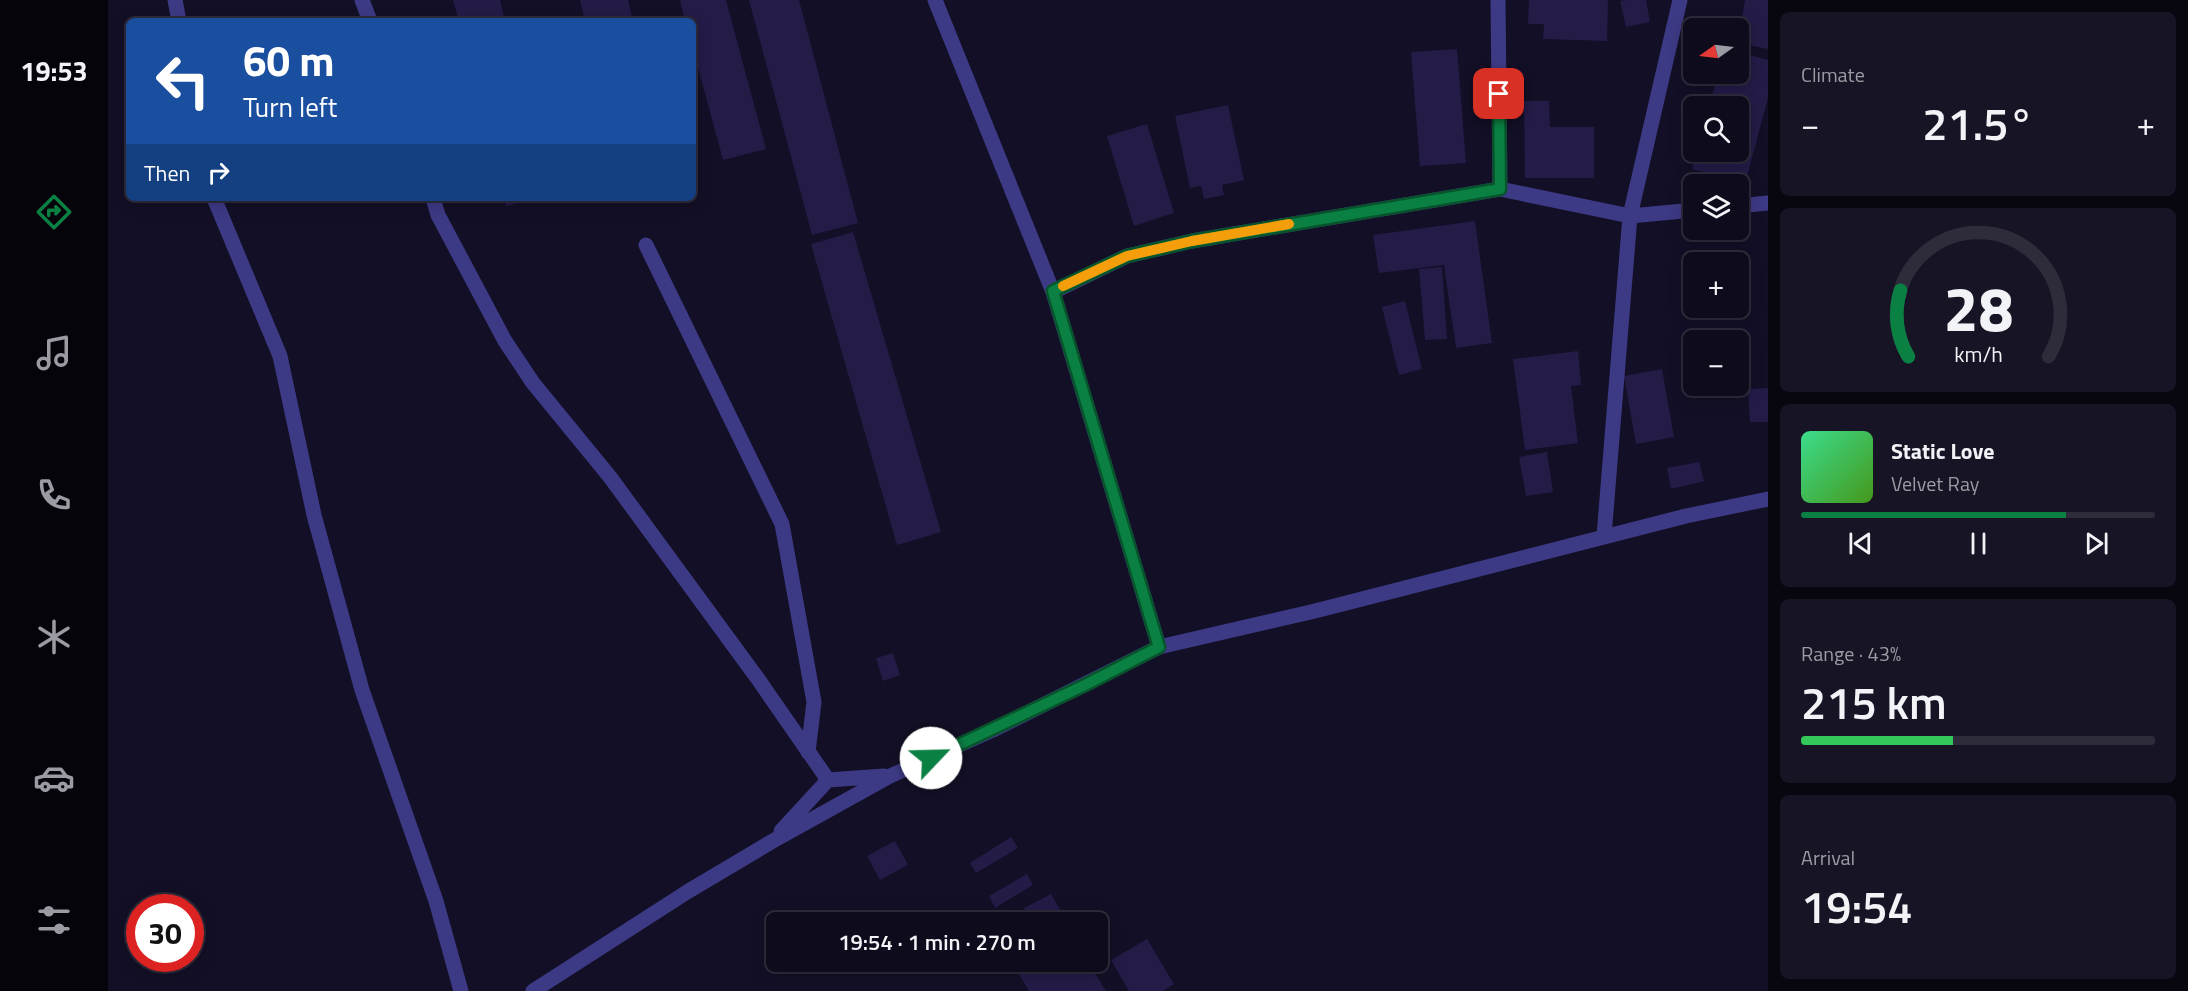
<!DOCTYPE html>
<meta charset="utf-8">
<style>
:root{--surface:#0e0b1c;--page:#171425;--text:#f1f3f6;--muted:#9b9ba3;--line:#2e2b3b;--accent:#0b8043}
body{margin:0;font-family:"Titillium Web",sans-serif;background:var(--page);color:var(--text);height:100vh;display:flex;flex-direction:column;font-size:22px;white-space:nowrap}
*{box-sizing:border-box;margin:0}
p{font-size:20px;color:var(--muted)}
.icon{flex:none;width:33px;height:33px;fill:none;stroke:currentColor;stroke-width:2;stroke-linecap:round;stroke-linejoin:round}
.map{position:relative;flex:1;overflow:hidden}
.panel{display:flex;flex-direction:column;gap:12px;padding:12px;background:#08060f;width:420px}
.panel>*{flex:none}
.guide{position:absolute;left:18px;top:18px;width:570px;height:183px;border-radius:9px;box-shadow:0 3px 15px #0003,0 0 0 2px var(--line);background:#1a4fa0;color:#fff;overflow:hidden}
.needle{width:39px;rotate:256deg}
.fabs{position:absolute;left:1575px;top:18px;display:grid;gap:12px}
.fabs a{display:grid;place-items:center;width:66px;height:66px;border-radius:9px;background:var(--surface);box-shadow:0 3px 15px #0003,0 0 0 2px var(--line);font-size:30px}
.speed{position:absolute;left:18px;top:894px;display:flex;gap:12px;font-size:30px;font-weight:700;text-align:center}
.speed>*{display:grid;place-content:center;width:78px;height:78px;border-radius:50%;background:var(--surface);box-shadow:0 3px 15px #0003,0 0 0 2px var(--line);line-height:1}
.speed .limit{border:9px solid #d22;background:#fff;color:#111}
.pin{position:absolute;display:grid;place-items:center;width:51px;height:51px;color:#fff;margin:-26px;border-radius:12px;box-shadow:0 3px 9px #0006}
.me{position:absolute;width:66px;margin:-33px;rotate:66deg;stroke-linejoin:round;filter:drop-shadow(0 0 4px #0008)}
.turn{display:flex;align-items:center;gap:21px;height:126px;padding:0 18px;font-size:27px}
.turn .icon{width:78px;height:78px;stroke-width:2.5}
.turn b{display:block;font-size:42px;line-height:51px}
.then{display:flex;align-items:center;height:57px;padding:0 18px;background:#0003;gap:12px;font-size:22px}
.big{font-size:45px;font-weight:600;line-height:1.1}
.panel .tile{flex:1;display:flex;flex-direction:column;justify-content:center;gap:9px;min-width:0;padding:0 21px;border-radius:9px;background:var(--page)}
.panel .dial{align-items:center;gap:0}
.dial svg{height:156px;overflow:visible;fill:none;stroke:var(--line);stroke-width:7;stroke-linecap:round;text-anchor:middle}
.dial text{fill:var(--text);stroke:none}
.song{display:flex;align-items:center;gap:18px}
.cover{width:72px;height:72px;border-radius:9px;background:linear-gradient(135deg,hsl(150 70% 55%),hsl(100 70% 35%))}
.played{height:6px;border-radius:3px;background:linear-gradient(90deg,var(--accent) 75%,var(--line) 75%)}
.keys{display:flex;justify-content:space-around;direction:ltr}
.heat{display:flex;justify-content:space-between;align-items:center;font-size:33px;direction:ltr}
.charge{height:9px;border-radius:4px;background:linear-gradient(90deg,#34c759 43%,var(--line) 0)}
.trip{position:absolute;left:658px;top:912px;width:342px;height:60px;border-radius:9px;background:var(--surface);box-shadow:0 3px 15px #0003,0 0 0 2px var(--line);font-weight:600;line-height:60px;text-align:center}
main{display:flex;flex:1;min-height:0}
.tab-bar{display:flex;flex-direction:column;width:108px;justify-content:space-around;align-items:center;background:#06040b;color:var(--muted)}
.tab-bar .icon{width:42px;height:42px}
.tab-bar .current{color:var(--accent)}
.tab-bar b{font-size:27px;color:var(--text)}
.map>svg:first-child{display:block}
.building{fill:#241b47}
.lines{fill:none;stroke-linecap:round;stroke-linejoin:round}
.street{stroke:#3d3a85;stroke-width:15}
.route-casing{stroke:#07532c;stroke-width:15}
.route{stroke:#0b8043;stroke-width:10}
.slow{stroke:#f59e0b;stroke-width:10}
</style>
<main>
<nav class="tab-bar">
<b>19:53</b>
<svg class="icon current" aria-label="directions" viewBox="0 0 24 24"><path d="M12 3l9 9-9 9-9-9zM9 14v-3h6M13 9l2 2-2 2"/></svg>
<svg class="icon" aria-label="music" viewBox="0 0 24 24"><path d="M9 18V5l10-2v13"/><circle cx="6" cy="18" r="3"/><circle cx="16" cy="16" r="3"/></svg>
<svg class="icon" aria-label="phone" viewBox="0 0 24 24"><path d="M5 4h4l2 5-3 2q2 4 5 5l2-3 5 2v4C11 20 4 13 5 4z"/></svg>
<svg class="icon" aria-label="climate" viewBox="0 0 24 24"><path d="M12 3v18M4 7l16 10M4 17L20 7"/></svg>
<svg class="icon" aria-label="car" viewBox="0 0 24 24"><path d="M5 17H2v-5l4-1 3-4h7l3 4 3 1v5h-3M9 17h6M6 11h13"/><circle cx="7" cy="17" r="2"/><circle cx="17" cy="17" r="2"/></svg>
<svg class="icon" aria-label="filters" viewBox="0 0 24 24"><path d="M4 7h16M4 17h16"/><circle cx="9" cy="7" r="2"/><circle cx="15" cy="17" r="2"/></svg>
</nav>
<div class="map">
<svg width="1660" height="991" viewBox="0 0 1660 991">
<rect width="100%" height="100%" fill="#130f26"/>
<!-- building -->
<g class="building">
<polygon points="345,0 392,0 397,21 351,21"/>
<polygon points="472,0 520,0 525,21 477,21"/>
<polygon points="572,0 618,0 658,149 615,160 585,49 585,21 577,21"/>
<polygon points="641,0 691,0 750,223 704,235"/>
<polygon points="1421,0 1500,0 1499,41 1435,39 1436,24 1420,24"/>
<polygon points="1518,0 1538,0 1542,22 1518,27 1512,1"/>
<polygon points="1637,0 1660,0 1660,49 1630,43"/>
<polygon points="1349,49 1358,163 1312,166 1303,52"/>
<polygon points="1630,52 1660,60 1660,98 1637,184 1584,169 1589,152 1630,152 1630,106 1601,106 1610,74 1630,74"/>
<polygon points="1416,101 1441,101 1442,127 1486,127 1486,178 1417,178"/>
<polygon points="1120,105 1136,180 1114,185 1116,195 1096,199 1093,186 1082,188 1067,116"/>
<polygon points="1039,124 1066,213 1026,226 999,136"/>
<polygon points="396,198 426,198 426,199 398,206"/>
<polygon points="1367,221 1384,343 1348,348 1336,265 1271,273 1265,235"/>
<polygon points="745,232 833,532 789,545 703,244"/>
<polygon points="1334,267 1339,339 1317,340 1311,269"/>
<polygon points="1297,301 1314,369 1291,375 1274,307"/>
<polygon points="1470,351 1473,385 1463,386 1470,443 1417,450 1405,359"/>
<polygon points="1554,369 1566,437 1528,444 1516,376"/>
<polygon points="1660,388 1660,422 1642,422 1640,389"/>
<polygon points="1439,452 1445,492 1418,496 1411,457"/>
<polygon points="1591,462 1596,481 1563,489 1559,468"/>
<polygon points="785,653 792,675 775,681 768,658"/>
<polygon points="903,837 910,848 868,873 862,863"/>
<polygon points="787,841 800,865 772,880 759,856"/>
<polygon points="919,874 925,885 887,908 881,896"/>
<polygon points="943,894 959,922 924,922 916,908"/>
<polygon points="1039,939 1066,984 1055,991 1021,991 1003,960"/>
<polygon points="922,962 980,962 998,991 921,991 908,969"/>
</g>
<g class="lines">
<!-- street -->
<g class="street">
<polyline points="67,0 71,21"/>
<polyline points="254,0 262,21"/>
<polyline points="827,0 945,292 1051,647"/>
<polyline points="1390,0 1392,189"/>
<polyline points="106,198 172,356 206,515 254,690 328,901 353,991"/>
<polyline points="325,198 330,215 397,341 425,383 502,477 650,679 720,780"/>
<polyline points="1630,206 1660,203"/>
<polyline points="538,245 674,524 706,702 700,752"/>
<polyline points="945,292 1019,256 1084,241 1392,189 1522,216 1586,210"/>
<polyline points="1496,536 1522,216 1572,0"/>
<polyline points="673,831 720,780 776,776"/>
<polyline points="425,991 579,892 663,842 782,776 885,730 1051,647 1207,611 1578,516 1660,499"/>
</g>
</g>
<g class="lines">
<defs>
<polyline id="route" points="823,758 977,685 1051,647 945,291 1019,256 1084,241 1392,189 1391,94"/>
</defs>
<!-- route casing -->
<use href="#route" class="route-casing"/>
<!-- route -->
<use href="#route" class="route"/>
<!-- slow -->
<polyline class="slow" points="955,286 1019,256 1084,241 1181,224"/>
</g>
</svg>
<div class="fabs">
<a><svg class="needle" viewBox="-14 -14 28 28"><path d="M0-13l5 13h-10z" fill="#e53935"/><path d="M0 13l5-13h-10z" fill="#9b9ba3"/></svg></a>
<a><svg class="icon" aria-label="search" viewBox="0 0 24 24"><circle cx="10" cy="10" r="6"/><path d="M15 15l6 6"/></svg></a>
<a><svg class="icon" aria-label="layers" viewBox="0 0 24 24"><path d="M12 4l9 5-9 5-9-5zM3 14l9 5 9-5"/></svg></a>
<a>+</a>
<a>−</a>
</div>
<div class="speed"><div class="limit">30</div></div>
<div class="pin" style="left:1391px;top:94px;background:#d93025"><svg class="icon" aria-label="arrive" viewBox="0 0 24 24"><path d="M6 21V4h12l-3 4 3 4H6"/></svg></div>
<svg class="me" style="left:823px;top:758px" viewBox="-20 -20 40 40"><circle r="19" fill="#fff"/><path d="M0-13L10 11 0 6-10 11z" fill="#0b8043"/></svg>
<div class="trip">19:54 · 1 min · 270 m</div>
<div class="guide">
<div class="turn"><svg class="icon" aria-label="left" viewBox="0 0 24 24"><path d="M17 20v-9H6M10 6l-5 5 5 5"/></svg><div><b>60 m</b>Turn left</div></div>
<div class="then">Then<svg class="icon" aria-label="right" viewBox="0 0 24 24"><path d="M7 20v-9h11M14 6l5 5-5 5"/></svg></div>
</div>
</div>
<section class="panel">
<div class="tile"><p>Climate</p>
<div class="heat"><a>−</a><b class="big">21.5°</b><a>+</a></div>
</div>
<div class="tile dial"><svg viewBox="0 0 100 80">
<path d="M14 69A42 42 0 1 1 86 69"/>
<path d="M14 69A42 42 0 0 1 10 35" stroke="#0b8043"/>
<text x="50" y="56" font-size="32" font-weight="700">28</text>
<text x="50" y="72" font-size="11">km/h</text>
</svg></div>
<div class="tile">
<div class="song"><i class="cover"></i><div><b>Static Love</b><p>Velvet Ray</p></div></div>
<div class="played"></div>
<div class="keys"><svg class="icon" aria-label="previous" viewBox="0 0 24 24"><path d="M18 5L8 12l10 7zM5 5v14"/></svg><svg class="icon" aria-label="pause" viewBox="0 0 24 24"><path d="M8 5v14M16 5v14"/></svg><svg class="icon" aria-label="next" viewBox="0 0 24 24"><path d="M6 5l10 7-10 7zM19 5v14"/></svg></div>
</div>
<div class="tile"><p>Range · 43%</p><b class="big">215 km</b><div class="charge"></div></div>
<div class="tile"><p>Arrival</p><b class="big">19:54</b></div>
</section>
</main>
